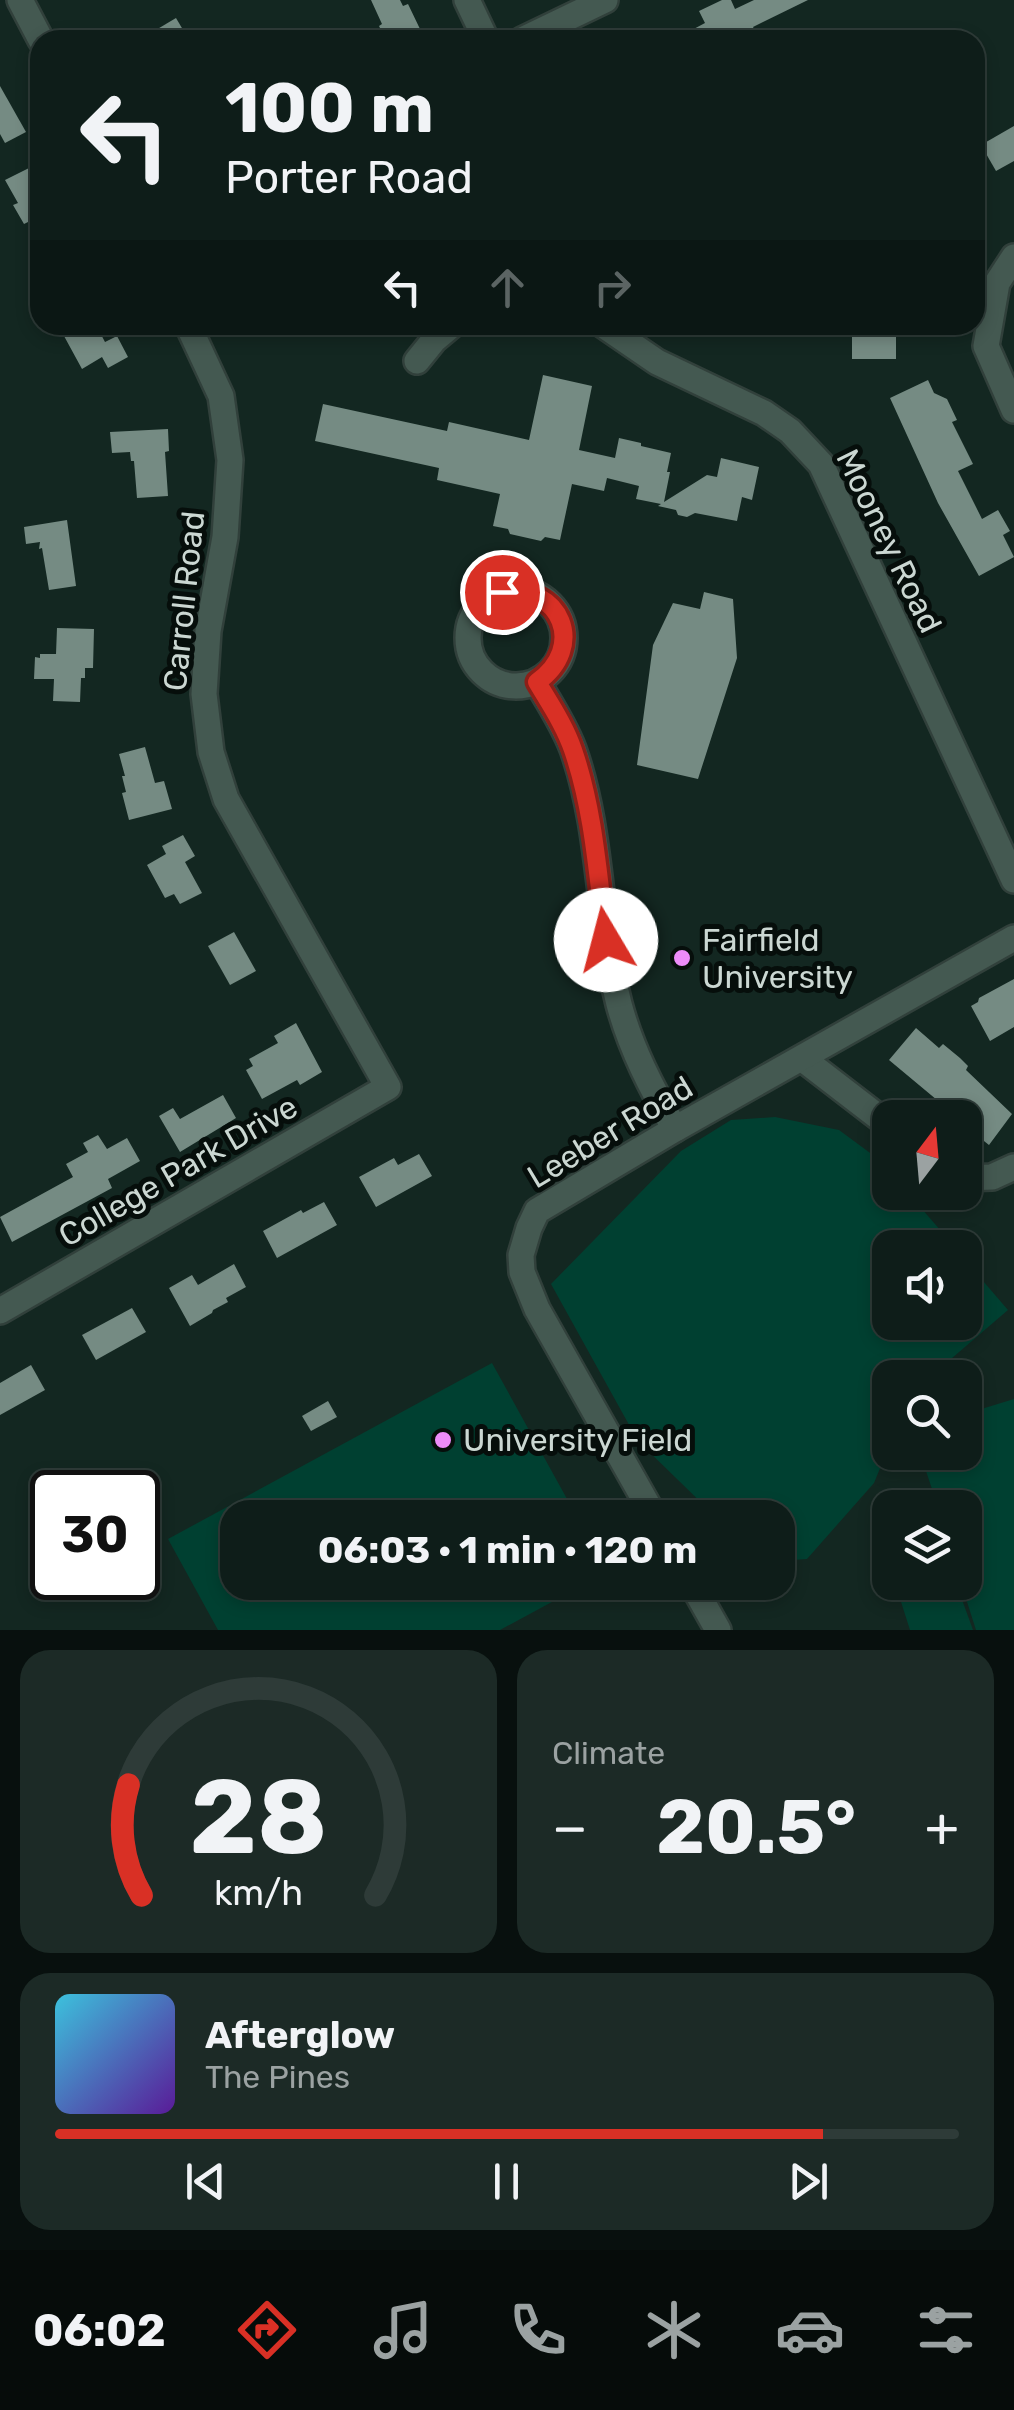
<!DOCTYPE html>
<meta charset="utf-8">
<style>
:root{--surface:#0e1d19;--page:#1c2a26;--text:#f1f3f6;--muted:#9ba2a2;--line:#2e3b38;--accent:#d93025}
body{margin:0;font-family:Rubik,sans-serif;background:var(--page);color:var(--text);height:100vh;display:flex;flex-direction:column;font-size:38px;white-space:nowrap}
*{box-sizing:border-box;margin:0}
p{font-size:32px;color:var(--muted)}
.icon{flex:none;width:55px;height:55px;fill:none;stroke:currentColor;stroke-width:2;stroke-linecap:round;stroke-linejoin:round}
.map{position:relative;height:1630px;overflow:hidden}
.sheet{display:flex;flex-direction:column;gap:20px;padding:20px;background:#08100e;flex:1}
.sheet>*{flex:none}
.hud{position:absolute;left:30px;top:30px;width:955px;height:305px;border-radius:30px;box-shadow:0 5px 15px #0003,0 0 0 2px var(--line);background:#0e1d19;color:var(--text);overflow:hidden}
.needle{width:65px;rotate:16deg}
.fabs{position:absolute;left:872px;top:1100px;display:grid;gap:20px}
.fabs a{display:grid;place-items:center;width:110px;height:110px;border-radius:20px;background:var(--surface);box-shadow:0 5px 15px #0003,0 0 0 2px var(--line);font-size:50px}
.speed{position:absolute;left:30px;top:1470px;display:flex;gap:20px;font-size:50px;font-weight:700;text-align:center}
.speed>*{display:grid;place-content:center;width:130px;height:130px;border-radius:50%;background:var(--surface);box-shadow:0 5px 15px #0003,0 0 0 2px var(--line);line-height:1}
.speed .limit{border:5px solid #111;border-radius:15px;background:#fff;color:#111}
.pin{position:absolute;display:grid;place-items:center;width:85px;height:85px;color:#fff;margin:-42px;border:5px solid #fff;border-radius:50%;box-shadow:0 2px 10px #0007}
.me{position:absolute;width:110px;margin:-55px;rotate:352deg;stroke-linejoin:round;filter:drop-shadow(0 0 8px #0008)}
.turn{display:flex;align-items:center;gap:35px;height:210px;padding:0 30px;font-size:45px}
.turn .icon{width:130px;height:130px;stroke-width:2.5}
.turn b{display:block;font-size:70px;line-height:85px}
.lanes{display:flex;align-items:center;height:95px;padding:0 30px;background:#0003;justify-content:center;gap:50px;direction:ltr}
.lanes .off{opacity:.35}
.big{font-size:75px;font-weight:700;line-height:1.1}
.sheet .card{flex:1;display:flex;flex-direction:column;justify-content:center;gap:15px;min-width:0;padding:0 35px;border-radius:30px;background:var(--page)}
.sheet .dial{align-items:center;gap:0}
.dial svg{height:260px;overflow:visible;fill:none;stroke:var(--line);stroke-width:7;stroke-linecap:round;text-anchor:middle}
.dial text{fill:var(--text);stroke:none}
.song{display:flex;align-items:center;gap:30px}
.cover{width:120px;height:120px;border-radius:15px;background:linear-gradient(135deg,hsl(190 70% 55%),hsl(270 70% 35%))}
.played{height:10px;border-radius:5px;background:linear-gradient(90deg,var(--accent) 85%,var(--line) 85%)}
.keys{display:flex;justify-content:space-around;direction:ltr}
.heat{display:flex;justify-content:space-between;align-items:center;font-size:55px;direction:ltr}
.sheet .tiles{flex:1;display:grid;gap:20px;grid-template-columns:1fr 1fr}
.card:last-child{grid-column:span 2}
.trip{position:absolute;left:220px;top:1500px;width:575px;height:100px;border-radius:30px;background:var(--surface);box-shadow:0 5px 15px #0003,0 0 0 2px var(--line);font-weight:700;line-height:100px;text-align:center}
.dock{display:flex;height:160px;justify-content:space-around;align-items:center;background:#060c0a;color:var(--muted)}
.dock .icon{width:70px;height:70px}
.dock .on{color:var(--accent)}
.dock b{font-size:45px;color:var(--text)}
.map>svg:first-child{display:block}
.green{fill:#004031}
.building{fill:#758b83}
.lines{fill:none;stroke-linecap:round;stroke-linejoin:round}
.minor-casing{stroke:#31403b;stroke-width:30}
.minor{stroke:#445951;stroke-width:25}
.route-casing{stroke:#8d1f18;stroke-width:25}
.route{stroke:#d93025;stroke-width:18}
.poi-dot{fill:#ed8cf9;stroke:#060e0b;stroke-width:4}
.labels{text-anchor:middle;dominant-baseline:central;stroke-width:10;stroke-linejoin:round;paint-order:stroke}
.street-label{font-size:32px;fill:#cbd7d2;stroke:#060e0b}
.poi-label{font-size:32px;fill:#cbd7d2;stroke:#060e0b;text-anchor:start}
</style>
<div class="map">
<svg width="1014" height="1630" viewBox="0 0 1014 1630">
<rect width="100%" height="100%" fill="#132721"/>
<!-- green -->
<g class="green">
<polygon points="775,1117 839,1130 881,1161 890,1171 890,1192 908,1193 955,1247 890,1248 890,1322 965,1322 965,1260 1008,1310 930,1377 890,1378 890,1444 874,1483 807,1559 778,1561 778,1518 716,1517 638,1441 551,1284 681,1151 731,1120"/>
<polygon points="492,1363 577,1517 238,1518 238,1582 587,1583 500,1630 218,1630 168,1539"/>
<polygon points="1014,1399 1014,1630 976,1630 961,1583 965,1582 965,1508 938,1507 920,1453 965,1452 965,1414"/>
<polygon points="895,1583 956,1583 973,1630 910,1630"/>
</g>
<!-- building -->
<g class="building">
<polygon points="371,0 400,0 403,6 408,4 420,29 395,40 386,40 379,26 382,24"/>
<polygon points="722,0 731,0 735,9 754,0 808,0 753,27 760,40 673,40 705,23 699,11"/>
<polygon points="176,18 189,40 139,40"/>
<polygon points="0,86 26,132 5,143 0,134"/>
<polygon points="1014,126 1014,161 996,171 981,145"/>
<polygon points="31,167 40,183 40,216 24,224 13,205 18,203 5,180"/>
<polygon points="58,325 96,325 105,342 117,336 128,357 108,368 102,357 82,369"/>
<rect x="852" y="325" width="44" height="34"/>
<polygon points="543,375 592,386 579,450 615,458 619,438 641,443 641,446 671,453 667,472 670,472 664,502 707,475 717,477 721,458 759,467 752,500 742,497 737,521 695,513 687,517 678,515 676,510 658,506 661,504 636,499 639,486 607,478 604,491 572,484 560,540 545,537 541,541 510,534 508,529 493,526 500,494 437,480 439,468 315,441 323,404 447,431 449,422 529,440"/>
<polygon points="928,380 934,393 947,399 957,420 952,422 973,464 958,471 982,519 998,510 1010,531 1003,535 1014,557 979,576 938,503 890,398"/>
<polygon points="168,429 169,451 165,452 168,496 137,498 134,461 131,461 130,452 112,453 110,432"/>
<polygon points="67,520 76,586 49,590 42,548 39,549 40,542 26,544 24,527"/>
<polygon points="704,592 733,599 737,658 698,779 637,765 653,645 673,603 700,609"/>
<polygon points="57,628 94,629 93,668 85,668 85,678 81,678 80,702 53,701 54,679 34,679 35,657 40,658 40,654 56,654"/>
<polygon points="145,747 155,783 164,781 172,809 129,820 122,793 126,792 122,776 125,776 119,754"/>
<polygon points="183,835 195,856 185,862 202,893 180,904 174,894 165,898 147,865 166,854 162,846"/>
<polygon points="234,932 256,971 230,985 208,946"/>
<polygon points="1014,979 1014,1027 990,1041 971,1006 978,1002 979,998"/>
<polygon points="296,1023 322,1072 300,1085 297,1080 262,1099 246,1070 253,1066 249,1059 278,1043 274,1036"/>
<polygon points="916,1028 939,1048 943,1044 960,1058 968,1066 966,1070 1012,1114 989,1145 965,1126 965,1118 953,1118 943,1109 943,1105 889,1060"/>
<polygon points="223,1095 236,1118 180,1152 159,1116 173,1108 180,1119"/>
<polygon points="98,1135 107,1149 127,1138 140,1161 108,1179 112,1188 12,1242 0,1217 73,1177 66,1164 88,1152 83,1143"/>
<polygon points="419,1154 432,1176 376,1207 359,1177 394,1158 398,1165"/>
<polygon points="324,1202 337,1225 277,1258 263,1231 301,1210 303,1213"/>
<polygon points="234,1264 246,1287 226,1298 228,1302 213,1310 212,1313 190,1326 169,1288 192,1275 198,1285"/>
<polygon points="132,1308 146,1332 96,1360 82,1335"/>
<polygon points="31,1365 45,1390 0,1415 0,1383"/>
<polygon points="328,1401 337,1417 311,1431 302,1416"/>
</g>
<g class="lines">
<defs>
<g id="minor">
<polyline points="20,0 41,40"/>
<polyline points="467,0 486,40"/>
<polyline points="522,40 605,0"/>
<polyline points="1014,257 997,283 986,346 1014,410"/>
<polyline points="603,325 657,362 764,413 790,431 821,464 1014,880"/>
<polyline points="417,361 434,340 452,325"/>
<circle cx="516" cy="638" r="48"/>
<path d="M537 682C550 704 564 725 573 749 602 831 598 920 619 1004 631 1049 652 1089 675 1129"/>
<polyline points="803,1059 890,1126"/>
<polyline points="965,1178 992,1177 1014,1167"/>
<polyline points="0,1311 388,1087 226,799 211,752 204,694 208,631 225,537 230,460 221,396 188,325"/>
<polyline points="655,1518 537,1309 522,1272 521,1255 529,1228 537,1211 675,1129 1014,938"/>
<polyline points="691,1582 718,1630"/>
</g>
</defs>
<!-- minor casing -->
<use href="#minor" class="minor-casing"/>
<!-- minor -->
<use href="#minor" class="minor"/>
</g>
<g class="lines">
<defs>
<path id="route" d="M502 592C561 584 587 647 537 682 550 704 565 726 573 750 594 811 598 877 606 940"/>
</defs>
<!-- route casing -->
<use href="#route" class="route-casing"/>
<!-- route -->
<use href="#route" class="route"/>
</g>
<!-- markers -->
<g class="poi-dot">
<circle cx="682" cy="958" r="10"/>
<circle cx="443" cy="1440" r="10"/>
</g>
<g class="labels">
<!-- street labels -->
<g class="street-label">
<text transform="translate(889 541) rotate(64)">Mooney Road</text>
<text transform="translate(184 601) rotate(-84)">Carroll Road</text>
<text transform="translate(610 1132) rotate(-31)">Leeber Road</text>
<text transform="translate(178 1171) rotate(-30)">College Park Drive</text>
</g>
<!-- poi labels -->
<g class="poi-label">
<text x="702" y="940">Fairfield<tspan x="702" dy="37">University</tspan></text>
<text x="463" y="1440">University Field</text>
</g>
</g>
</svg>
<div class="fabs">
<a><svg class="needle" viewBox="-14 -14 28 28"><path d="M0-13l5 13h-10z" fill="#e53935"/><path d="M0 13l5-13h-10z" fill="#9ba2a2"/></svg></a>
<a><svg class="icon" aria-label="sound" viewBox="0 0 24 24"><path d="M4 9h4l5-4v14l-5-4H4zM17 9q2 3 0 6"/></svg></a>
<a><svg class="icon" aria-label="search" viewBox="0 0 24 24"><circle cx="10" cy="10" r="6"/><path d="M15 15l6 6"/></svg></a>
<a><svg class="icon" aria-label="layers" viewBox="0 0 24 24"><path d="M12 4l9 5-9 5-9-5zM3 14l9 5 9-5"/></svg></a>
</div>
<div class="speed"><div class="limit">30</div></div>
<div class="pin" style="left:502px;top:592px;background:#d93025"><svg class="icon" aria-label="arrive" viewBox="0 0 24 24"><path d="M6 21V4h12l-3 4 3 4H6"/></svg></div>
<svg class="me" style="left:606px;top:940px" viewBox="-20 -20 40 40"><circle r="19" fill="#fff"/><path d="M0-13L10 11 0 6-10 11z" fill="#d93025"/></svg>
<div class="trip">06:03 · 1 min · 120 m</div>
<div class="hud">
<div class="turn"><svg class="icon" aria-label="left" viewBox="0 0 24 24"><path d="M17 20v-9H6M10 6l-5 5 5 5"/></svg><div><b>100 m</b>Porter Road</div></div>
<div class="lanes"><svg class="icon" aria-label="left" viewBox="0 0 24 24"><path d="M17 20v-9H6M10 6l-5 5 5 5"/></svg><svg class="icon off" aria-label="ahead" viewBox="0 0 24 24"><path d="M12 20V5M6 11l6-6 6 6"/></svg><svg class="icon off" aria-label="right" viewBox="0 0 24 24"><path d="M7 20v-9h11M14 6l5 5-5 5"/></svg></div>
</div>
</div>
<section class="sheet">
<div class="tiles">
<div class="card dial"><svg viewBox="0 0 100 80">
<path d="M14 69A42 42 0 1 1 86 69"/>
<path d="M14 69A42 42 0 0 1 10 35" stroke="#d93025"/>
<text x="50" y="56" font-size="32" font-weight="700">28</text>
<text x="50" y="72" font-size="11">km/h</text>
</svg></div>
<div class="card"><p>Climate</p>
<div class="heat"><a>−</a><b class="big">20.5°</b><a>+</a></div>
</div>
<div class="card">
<div class="song"><i class="cover"></i><div><b>Afterglow</b><p>The Pines</p></div></div>
<div class="played"></div>
<div class="keys"><svg class="icon" aria-label="previous" viewBox="0 0 24 24"><path d="M18 5L8 12l10 7zM5 5v14"/></svg><svg class="icon" aria-label="pause" viewBox="0 0 24 24"><path d="M8 5v14M16 5v14"/></svg><svg class="icon" aria-label="next" viewBox="0 0 24 24"><path d="M6 5l10 7-10 7zM19 5v14"/></svg></div>
</div>
</div>
</section>
<nav class="dock">
<b>06:02</b>
<svg class="icon on" aria-label="directions" viewBox="0 0 24 24"><path d="M12 3l9 9-9 9-9-9zM9 14v-3h6M13 9l2 2-2 2"/></svg>
<svg class="icon" aria-label="music" viewBox="0 0 24 24"><path d="M9 18V5l10-2v13"/><circle cx="6" cy="18" r="3"/><circle cx="16" cy="16" r="3"/></svg>
<svg class="icon" aria-label="phone" viewBox="0 0 24 24"><path d="M5 4h4l2 5-3 2q2 4 5 5l2-3 5 2v4C11 20 4 13 5 4z"/></svg>
<svg class="icon" aria-label="climate" viewBox="0 0 24 24"><path d="M12 3v18M4 7l16 10M4 17L20 7"/></svg>
<svg class="icon" aria-label="car" viewBox="0 0 24 24"><path d="M5 17H2v-5l4-1 3-4h7l3 4 3 1v5h-3M9 17h6M6 11h13"/><circle cx="7" cy="17" r="2"/><circle cx="17" cy="17" r="2"/></svg>
<svg class="icon" aria-label="filters" viewBox="0 0 24 24"><path d="M4 7h16M4 17h16"/><circle cx="9" cy="7" r="2"/><circle cx="15" cy="17" r="2"/></svg>
</nav>
